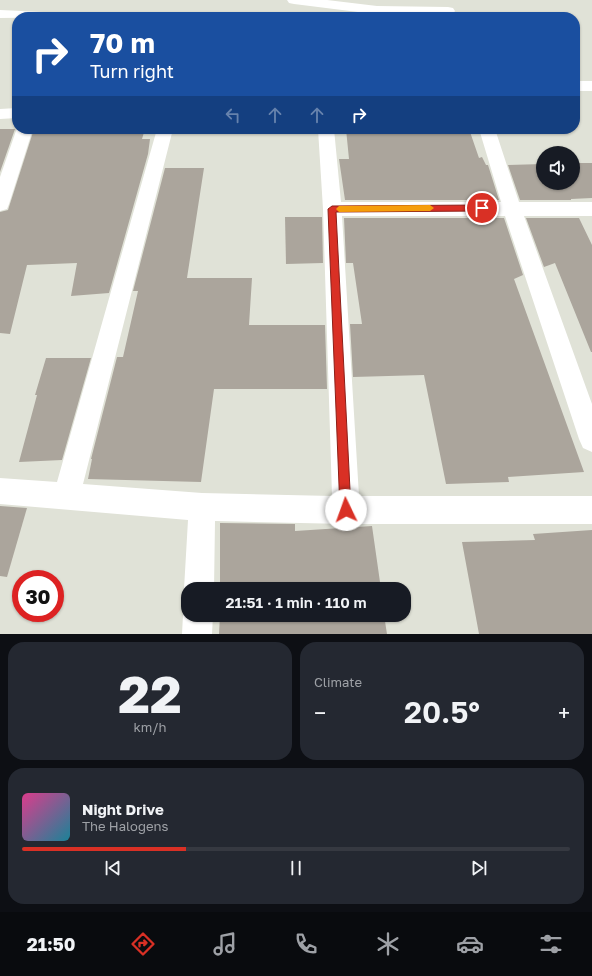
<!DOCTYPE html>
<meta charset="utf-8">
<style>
:root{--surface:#171b24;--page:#242831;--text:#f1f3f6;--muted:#9ea1a6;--line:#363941;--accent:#d93025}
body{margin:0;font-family:"Golos Text",sans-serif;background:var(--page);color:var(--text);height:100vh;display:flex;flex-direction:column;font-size:15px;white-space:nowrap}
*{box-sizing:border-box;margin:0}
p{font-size:13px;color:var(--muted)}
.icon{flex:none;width:22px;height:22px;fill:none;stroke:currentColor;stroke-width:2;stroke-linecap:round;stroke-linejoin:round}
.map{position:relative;height:634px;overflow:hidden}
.drawer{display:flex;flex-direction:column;gap:8px;padding:8px;background:#0d0f14;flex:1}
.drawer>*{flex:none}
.guide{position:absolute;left:12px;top:12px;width:568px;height:122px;border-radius:16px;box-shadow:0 1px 3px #0004;background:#1a4fa0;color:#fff;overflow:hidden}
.buttons{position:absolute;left:536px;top:146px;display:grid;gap:8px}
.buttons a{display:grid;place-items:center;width:44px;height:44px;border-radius:50%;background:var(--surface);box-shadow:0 1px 3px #0004;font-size:20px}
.speed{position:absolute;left:12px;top:570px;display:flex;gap:8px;font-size:20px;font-weight:700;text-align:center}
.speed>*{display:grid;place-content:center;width:52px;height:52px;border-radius:50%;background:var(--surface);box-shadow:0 1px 3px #0004;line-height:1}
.speed .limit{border:6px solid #d22;background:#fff;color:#111}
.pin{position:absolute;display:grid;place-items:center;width:34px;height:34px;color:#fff;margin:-17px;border:2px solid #fff;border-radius:50%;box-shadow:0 1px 4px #0007}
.me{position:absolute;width:44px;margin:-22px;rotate:357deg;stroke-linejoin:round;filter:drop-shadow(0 0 3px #0008)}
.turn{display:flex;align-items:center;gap:14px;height:84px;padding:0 12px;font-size:18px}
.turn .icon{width:52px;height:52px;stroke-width:2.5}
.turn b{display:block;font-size:28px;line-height:34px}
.lanes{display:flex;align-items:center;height:38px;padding:0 12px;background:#0003;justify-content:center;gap:20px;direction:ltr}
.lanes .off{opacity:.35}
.big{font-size:30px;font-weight:600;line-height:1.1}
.drawer .widget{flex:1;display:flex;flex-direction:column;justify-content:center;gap:6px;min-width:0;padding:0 14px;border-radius:16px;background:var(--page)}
.drawer .dial{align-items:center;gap:0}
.dial b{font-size:52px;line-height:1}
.song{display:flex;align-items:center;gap:12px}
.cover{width:48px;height:48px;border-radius:6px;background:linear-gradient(135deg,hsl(330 70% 55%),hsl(190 70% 35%))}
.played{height:4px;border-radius:2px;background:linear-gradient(90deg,var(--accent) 30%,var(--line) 30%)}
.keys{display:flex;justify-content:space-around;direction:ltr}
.heat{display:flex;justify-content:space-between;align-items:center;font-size:22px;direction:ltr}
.drawer .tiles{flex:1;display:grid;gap:8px;grid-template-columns:1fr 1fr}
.widget:last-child{grid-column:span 2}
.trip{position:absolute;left:181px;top:582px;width:230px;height:40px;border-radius:16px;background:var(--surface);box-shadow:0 1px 3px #0004;font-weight:600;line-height:40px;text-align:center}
.tab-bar{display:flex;height:64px;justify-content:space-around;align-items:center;background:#090b0e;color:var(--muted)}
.tab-bar .icon{width:28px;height:28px}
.tab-bar .active{color:var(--accent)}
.tab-bar b{font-size:18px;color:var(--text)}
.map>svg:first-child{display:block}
.building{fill:#aba59c}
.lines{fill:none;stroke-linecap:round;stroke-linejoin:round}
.street{fill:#fff;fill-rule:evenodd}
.route{fill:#d93025;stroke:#8d1f18}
.slow{fill:#f59e0b}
</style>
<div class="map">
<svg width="592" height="634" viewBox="0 0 592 634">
<rect width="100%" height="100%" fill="#e0e2d7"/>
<!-- building -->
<g class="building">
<polygon points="0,129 15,129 0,172"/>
<polygon points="34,129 145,129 142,139 150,139 148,154 109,293 71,296 77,263 27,265 10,334 0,333 0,212 8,210"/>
<polygon points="346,129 469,129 479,158 482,157 486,165 488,165 499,200 345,200 339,159 349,159"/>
<polygon points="573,163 592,163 592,198 571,199 571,200 520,200 508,165 543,164 543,183 573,183"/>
<polygon points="165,168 204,168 187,278 252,278 249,325 325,325 327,389 214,389 201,482 88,479 92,459 91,459 117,357 123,357 138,291 133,291"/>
<polygon points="285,217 322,217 323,263 286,264"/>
<polygon points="344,218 504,218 523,275 514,279 584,472 508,477 509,482 446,484 424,375 353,377 350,324 362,324 353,263 346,263"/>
<polygon points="526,218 579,218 592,245 592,352 591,352 555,263 544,267"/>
<polygon points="46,358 91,358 62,460 19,462 37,395 35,395"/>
<polygon points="0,506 27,508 7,577 0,576"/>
<polygon points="220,523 295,524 295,531 372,526 381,589 220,589"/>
<polygon points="592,530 592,634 479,634 462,542 535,540 533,534"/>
<polygon points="220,615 384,615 387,634 219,634"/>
</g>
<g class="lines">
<!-- street -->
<g class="street">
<polygon points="287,0 327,0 377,6 448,7 453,8 455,11 453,14 448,15 380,14 377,17 362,17 366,13 294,4 289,3"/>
<polygon points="0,10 65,13 70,14 72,17 0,18"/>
<rect x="575" y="81" width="17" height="10"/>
<polygon points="17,108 17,118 0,119 0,109"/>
<polygon points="17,128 33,129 9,204 7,209 0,211 0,177"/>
<polygon points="157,129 173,129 83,484 202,493 332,496 323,209 318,129 334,129 341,202 501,202 479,129 495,129 519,202 592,202 592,216 524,216 592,404 592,452 583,448 579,439 505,216 342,216 359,496 592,496 592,524 346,524 215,521 214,589 188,589 188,598 184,589 188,520 0,504 0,478 57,482"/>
<polygon points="187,604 188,615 213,615 212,634 182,634 183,615"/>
</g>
</g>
<!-- route -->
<polygon class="route" points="482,205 486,208 482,211 336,212 351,510 350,514 346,515 342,514 340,510 328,209 332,206"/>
<!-- slow -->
<polygon class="slow" points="430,205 434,208 430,211 339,212 336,209 339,206"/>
</svg>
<div class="buttons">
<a><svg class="icon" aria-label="sound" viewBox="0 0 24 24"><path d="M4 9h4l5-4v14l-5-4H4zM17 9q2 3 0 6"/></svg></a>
</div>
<div class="speed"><div class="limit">30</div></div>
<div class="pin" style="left:482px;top:208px;background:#d93025"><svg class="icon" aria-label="arrive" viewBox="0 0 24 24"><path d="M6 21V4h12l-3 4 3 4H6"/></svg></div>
<svg class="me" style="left:346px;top:510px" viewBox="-20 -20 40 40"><circle r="19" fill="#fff"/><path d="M0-13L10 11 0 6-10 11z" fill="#d93025"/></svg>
<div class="trip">21:51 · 1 min · 110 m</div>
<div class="guide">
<div class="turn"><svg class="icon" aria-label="right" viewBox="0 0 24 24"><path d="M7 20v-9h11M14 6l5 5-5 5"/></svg><div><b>70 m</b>Turn right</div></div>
<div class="lanes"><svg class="icon off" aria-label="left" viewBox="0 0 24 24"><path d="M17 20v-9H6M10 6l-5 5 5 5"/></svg><svg class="icon off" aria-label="ahead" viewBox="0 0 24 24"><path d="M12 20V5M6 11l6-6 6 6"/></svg><svg class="icon off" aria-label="ahead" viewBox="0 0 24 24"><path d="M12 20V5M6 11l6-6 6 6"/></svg><svg class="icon" aria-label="right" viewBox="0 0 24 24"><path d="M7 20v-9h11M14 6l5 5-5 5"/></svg></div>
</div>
</div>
<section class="drawer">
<div class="tiles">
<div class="widget dial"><b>22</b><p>km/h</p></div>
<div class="widget"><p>Climate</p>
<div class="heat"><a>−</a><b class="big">20.5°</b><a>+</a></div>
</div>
<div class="widget">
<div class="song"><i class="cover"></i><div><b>Night Drive</b><p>The Halogens</p></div></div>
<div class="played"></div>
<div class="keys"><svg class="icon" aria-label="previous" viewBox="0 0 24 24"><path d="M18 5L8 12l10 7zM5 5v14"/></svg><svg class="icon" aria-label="pause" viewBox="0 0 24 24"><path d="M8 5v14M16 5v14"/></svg><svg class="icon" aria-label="next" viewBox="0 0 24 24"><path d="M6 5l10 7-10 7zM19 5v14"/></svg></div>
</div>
</div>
</section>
<nav class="tab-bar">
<b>21:50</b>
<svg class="icon active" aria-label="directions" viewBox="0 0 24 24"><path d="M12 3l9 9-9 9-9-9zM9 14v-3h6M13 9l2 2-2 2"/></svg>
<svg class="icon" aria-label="music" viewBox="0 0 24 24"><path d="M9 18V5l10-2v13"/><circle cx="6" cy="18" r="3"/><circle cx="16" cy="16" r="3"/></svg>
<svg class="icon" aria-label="phone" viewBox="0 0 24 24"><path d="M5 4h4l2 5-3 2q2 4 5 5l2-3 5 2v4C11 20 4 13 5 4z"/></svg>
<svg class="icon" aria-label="climate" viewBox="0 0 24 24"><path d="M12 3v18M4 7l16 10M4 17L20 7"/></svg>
<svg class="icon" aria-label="car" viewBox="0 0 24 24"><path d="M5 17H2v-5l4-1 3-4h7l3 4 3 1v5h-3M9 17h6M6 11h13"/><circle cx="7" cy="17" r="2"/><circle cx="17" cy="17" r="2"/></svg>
<svg class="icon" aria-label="filters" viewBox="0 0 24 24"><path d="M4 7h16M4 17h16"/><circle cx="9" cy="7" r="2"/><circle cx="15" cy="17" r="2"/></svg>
</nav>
